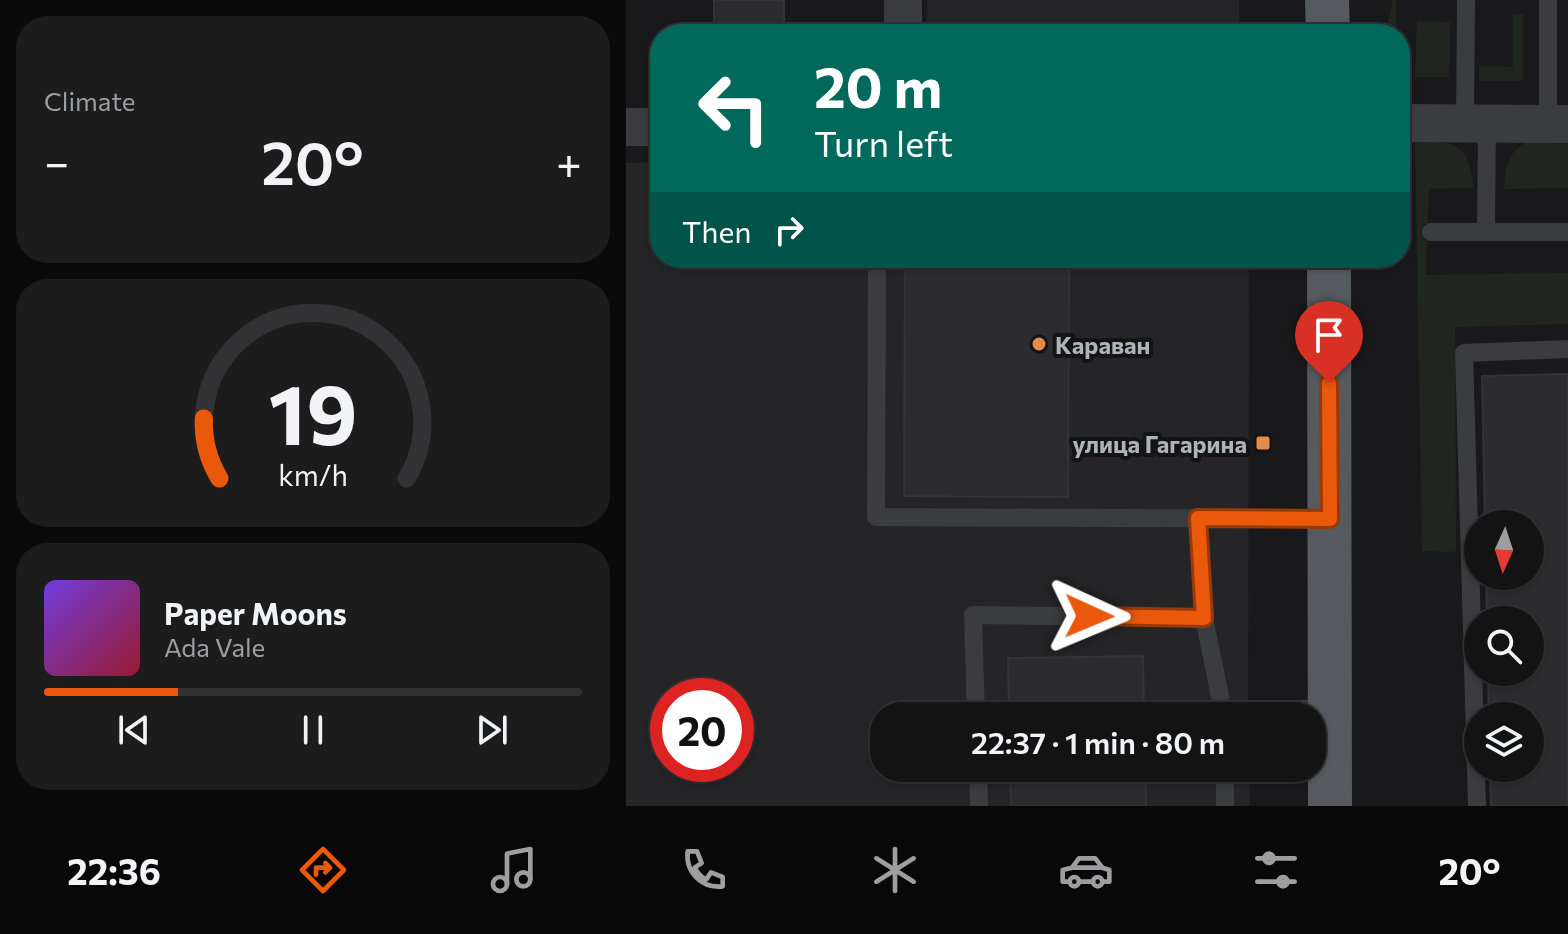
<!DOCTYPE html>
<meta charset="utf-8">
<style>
:root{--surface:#131314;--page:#1c1c1d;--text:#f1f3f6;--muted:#9d9ea0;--line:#323234;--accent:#ea580c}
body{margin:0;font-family:Commissioner,sans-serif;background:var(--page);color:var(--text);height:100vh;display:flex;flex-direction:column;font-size:30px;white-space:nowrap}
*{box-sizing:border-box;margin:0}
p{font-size:26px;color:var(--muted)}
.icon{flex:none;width:44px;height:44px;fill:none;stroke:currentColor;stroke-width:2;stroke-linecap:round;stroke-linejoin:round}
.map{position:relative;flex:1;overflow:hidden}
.side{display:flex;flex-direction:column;gap:16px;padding:16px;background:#0a0a0b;width:626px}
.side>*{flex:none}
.hud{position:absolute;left:24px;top:24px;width:760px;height:244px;border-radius:32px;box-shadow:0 2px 6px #0004,0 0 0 2px var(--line);background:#00695c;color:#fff;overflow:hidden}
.needle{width:52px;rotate:183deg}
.buttons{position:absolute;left:838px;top:510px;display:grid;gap:16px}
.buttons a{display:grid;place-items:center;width:80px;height:80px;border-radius:50%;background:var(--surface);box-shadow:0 2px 6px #0004,0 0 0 2px var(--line);font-size:40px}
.speed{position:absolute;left:24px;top:678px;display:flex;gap:16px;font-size:40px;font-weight:700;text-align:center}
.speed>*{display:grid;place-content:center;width:104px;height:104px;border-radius:50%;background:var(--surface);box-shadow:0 2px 6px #0004,0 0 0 2px var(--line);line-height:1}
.speed .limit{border:12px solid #d22;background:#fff;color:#111}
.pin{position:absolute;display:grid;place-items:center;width:68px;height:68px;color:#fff;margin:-82px -34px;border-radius:50% 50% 50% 0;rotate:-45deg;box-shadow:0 0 8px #0007}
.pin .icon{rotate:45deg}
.me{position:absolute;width:88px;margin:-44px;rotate:91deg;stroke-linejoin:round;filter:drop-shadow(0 0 6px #0008)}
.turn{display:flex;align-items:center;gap:28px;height:168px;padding:0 32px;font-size:36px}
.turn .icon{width:104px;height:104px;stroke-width:2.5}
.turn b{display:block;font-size:56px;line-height:68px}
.then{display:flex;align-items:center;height:76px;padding:0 32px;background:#0003;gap:16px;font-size:30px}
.big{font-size:60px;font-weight:600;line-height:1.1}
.side .tile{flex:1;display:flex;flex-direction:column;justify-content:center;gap:12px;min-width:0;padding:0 28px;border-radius:32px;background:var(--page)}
.side .dial{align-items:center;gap:0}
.dial svg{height:208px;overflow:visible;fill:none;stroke:var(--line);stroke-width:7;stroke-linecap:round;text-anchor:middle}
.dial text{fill:var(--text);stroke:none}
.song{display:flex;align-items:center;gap:24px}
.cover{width:96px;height:96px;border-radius:12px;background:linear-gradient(135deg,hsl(260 70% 55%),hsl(350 70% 35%))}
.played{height:8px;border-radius:4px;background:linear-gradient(90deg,var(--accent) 25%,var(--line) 25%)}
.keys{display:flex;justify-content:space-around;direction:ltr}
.heat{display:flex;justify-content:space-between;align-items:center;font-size:44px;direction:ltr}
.trip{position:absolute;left:244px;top:702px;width:456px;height:80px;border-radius:32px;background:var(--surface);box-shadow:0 2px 6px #0004,0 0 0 2px var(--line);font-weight:600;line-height:80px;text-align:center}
.tabs{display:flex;height:128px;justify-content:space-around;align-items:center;background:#080808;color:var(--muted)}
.tabs .icon{width:56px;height:56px}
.tabs .current{color:var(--accent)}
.tabs b{font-size:36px;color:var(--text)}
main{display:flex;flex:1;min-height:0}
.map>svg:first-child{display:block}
.built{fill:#252527;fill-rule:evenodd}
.green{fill:#20251f}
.building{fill:#2c2c2e;stroke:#333436;stroke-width:2}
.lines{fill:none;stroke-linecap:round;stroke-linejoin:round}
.service{stroke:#3a3c3f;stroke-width:18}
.minor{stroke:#3a3c3f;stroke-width:38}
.primary{stroke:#565a5e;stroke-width:44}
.route-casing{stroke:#983908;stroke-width:20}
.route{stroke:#ea580c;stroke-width:14}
.poi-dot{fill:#e28c4a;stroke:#141416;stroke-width:3}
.labels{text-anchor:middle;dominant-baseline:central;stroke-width:8;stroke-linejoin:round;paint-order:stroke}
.poi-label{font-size:24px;font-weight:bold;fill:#acb3b9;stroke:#141416;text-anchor:start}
</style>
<main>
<section class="side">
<div class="tile"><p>Climate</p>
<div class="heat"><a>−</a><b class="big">20°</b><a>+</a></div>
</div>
<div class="tile dial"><svg viewBox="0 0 100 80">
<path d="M14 69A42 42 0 1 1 86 69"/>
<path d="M14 69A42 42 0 0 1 8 46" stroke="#ea580c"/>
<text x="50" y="56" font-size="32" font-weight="700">19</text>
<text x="50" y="72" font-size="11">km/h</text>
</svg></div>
<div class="tile">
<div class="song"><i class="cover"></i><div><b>Paper Moons</b><p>Ada Vale</p></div></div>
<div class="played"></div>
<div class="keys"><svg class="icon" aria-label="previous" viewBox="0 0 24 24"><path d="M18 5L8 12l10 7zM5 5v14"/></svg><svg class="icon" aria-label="pause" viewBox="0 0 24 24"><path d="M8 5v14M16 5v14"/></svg><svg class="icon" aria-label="next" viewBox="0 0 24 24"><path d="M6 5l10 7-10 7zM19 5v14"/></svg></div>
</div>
</section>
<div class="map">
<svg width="942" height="806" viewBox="0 0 942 806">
<rect width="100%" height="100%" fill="#19191b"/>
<!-- built -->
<g class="built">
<polygon points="301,0 613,0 613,34 300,34"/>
<path d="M34 162V258H623L622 716H258V768H623L624 806H0V163ZM42 696H110V764H42Z"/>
</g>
<!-- green -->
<g class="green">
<polygon points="767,0 770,0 770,34 759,34"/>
<polygon points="887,14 897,14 897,81 853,81 853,66 887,67"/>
<polygon points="791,21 824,22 823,77 789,77"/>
<path d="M789 141C831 141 842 143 848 188L803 189 800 275 942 273V324L829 327 830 552 796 551Z"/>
<path d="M901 142H942V188L878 189C879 169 881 152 901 142Z"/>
</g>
<!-- building -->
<g class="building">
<rect x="88" y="0" width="70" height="34"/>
<polygon points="279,258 443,258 442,497 278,496"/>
<polygon points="942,374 942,806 865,806 864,768 904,768 904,716 863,716 862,672 904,672 904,620 861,620 860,576 904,576 904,524 859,524 856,376"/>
<polygon points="517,656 518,716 383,716 382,658"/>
<polygon points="384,768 519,768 520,806 385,806"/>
</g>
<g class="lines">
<!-- service -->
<g class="service">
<polyline points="922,0 922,124"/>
<polyline points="839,125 840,0"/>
<polyline points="805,232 942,232"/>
<polyline points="860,232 861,124"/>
<polyline points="251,258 250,517 704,519"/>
<polyline points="572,518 578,618 598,716"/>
<polyline points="598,709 704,709"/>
<polyline points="350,716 347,615 578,618"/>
<polyline points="352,768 353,806"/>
<polyline points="599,768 599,806"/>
<polyline points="851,806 838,353 942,349"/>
</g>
<!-- minor -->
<g class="minor">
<polyline points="277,34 277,0"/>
<polyline points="774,123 942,124"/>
<polyline points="0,127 34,127"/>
</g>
<!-- primary -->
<g class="primary">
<polyline points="701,0 702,34"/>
<polyline points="703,258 704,806"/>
</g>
</g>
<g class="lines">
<defs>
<polyline id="route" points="463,616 578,618 572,518 704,519 703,383"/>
</defs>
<!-- route casing -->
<use href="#route" class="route-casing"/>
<!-- route -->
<use href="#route" class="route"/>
</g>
<!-- markers -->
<g class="poi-dot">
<circle cx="413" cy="344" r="8"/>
<rect x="629" y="435" width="16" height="16" rx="4"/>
</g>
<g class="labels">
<!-- poi labels -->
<g class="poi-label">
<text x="429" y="344">Караван</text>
<text x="621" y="443" text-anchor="end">улица Гагарина</text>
</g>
</g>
</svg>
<div class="buttons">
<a><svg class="needle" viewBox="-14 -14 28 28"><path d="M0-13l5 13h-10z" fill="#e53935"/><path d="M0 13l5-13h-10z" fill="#9d9ea0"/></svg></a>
<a><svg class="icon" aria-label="search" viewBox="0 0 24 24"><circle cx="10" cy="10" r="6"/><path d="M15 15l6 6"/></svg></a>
<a><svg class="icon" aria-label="layers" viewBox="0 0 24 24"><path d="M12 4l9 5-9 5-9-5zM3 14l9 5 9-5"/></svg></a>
</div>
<div class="speed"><div class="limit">20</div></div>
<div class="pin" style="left:703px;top:383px;background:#d93025"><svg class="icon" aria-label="arrive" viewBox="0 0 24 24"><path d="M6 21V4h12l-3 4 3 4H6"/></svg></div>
<svg class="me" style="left:463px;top:616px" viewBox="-20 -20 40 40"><path d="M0-17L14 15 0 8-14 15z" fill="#ea580c" stroke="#fff" stroke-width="4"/></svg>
<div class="trip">22:37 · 1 min · 80 m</div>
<div class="hud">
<div class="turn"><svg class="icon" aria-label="left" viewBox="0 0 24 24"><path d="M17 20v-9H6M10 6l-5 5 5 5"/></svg><div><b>20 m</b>Turn left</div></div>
<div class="then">Then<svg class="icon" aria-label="right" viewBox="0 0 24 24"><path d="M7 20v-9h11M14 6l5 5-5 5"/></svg></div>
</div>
</div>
</main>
<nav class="tabs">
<b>22:36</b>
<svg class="icon current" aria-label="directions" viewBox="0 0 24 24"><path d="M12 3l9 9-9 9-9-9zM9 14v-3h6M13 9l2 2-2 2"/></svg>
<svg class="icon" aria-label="music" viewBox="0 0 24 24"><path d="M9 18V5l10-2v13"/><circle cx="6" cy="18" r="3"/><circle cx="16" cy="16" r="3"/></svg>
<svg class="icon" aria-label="phone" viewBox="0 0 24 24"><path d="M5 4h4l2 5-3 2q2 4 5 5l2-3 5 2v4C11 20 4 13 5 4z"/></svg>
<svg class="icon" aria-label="climate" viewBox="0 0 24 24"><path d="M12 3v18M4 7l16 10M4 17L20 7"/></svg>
<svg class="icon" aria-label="car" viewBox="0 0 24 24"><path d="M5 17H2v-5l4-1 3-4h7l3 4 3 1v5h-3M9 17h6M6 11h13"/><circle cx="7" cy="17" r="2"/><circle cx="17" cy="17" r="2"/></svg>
<svg class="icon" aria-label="filters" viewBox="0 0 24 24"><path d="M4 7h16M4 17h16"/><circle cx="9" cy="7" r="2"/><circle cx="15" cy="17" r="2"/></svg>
<b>20°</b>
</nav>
